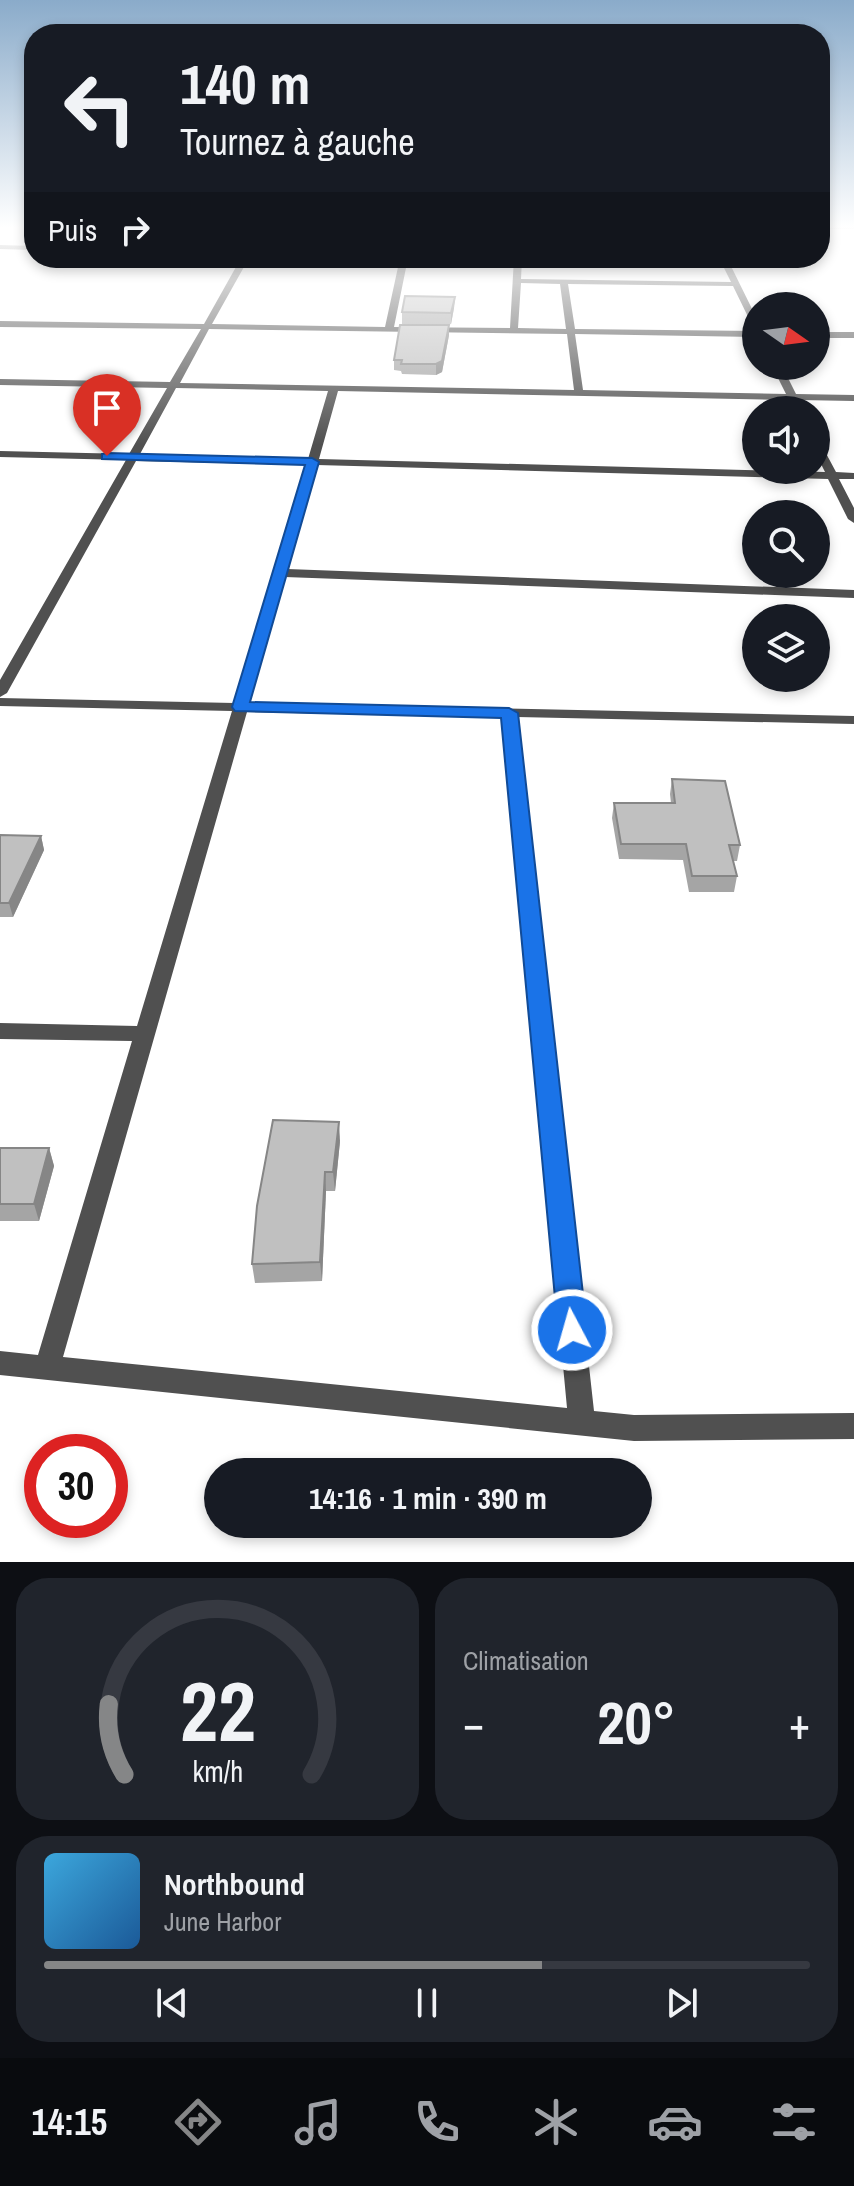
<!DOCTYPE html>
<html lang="fr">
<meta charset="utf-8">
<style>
:root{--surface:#171b24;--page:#20242c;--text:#f1f3f6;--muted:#9ea1a6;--line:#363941;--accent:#858687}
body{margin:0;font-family:"Archivo Narrow",sans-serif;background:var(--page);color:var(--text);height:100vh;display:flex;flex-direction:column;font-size:30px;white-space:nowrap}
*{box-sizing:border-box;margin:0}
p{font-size:26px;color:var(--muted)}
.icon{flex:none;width:44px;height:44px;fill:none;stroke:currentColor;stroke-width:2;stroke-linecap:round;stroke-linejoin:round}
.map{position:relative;height:1562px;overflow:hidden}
.sheet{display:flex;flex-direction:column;gap:16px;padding:16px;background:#0d0f14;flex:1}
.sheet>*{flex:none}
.hud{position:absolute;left:24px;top:24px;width:806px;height:244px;border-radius:32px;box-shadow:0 4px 12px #0003;background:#171b24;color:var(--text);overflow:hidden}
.needle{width:52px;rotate:104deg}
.fabs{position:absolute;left:742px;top:292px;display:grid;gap:16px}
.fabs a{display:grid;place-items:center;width:88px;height:88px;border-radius:50%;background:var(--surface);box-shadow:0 4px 12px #0003;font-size:40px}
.speed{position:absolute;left:24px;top:1434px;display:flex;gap:16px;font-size:40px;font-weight:700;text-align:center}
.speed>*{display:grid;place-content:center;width:104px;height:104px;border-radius:50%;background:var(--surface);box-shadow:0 4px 12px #0003;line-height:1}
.speed .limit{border:12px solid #d22;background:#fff;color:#111}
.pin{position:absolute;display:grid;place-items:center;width:68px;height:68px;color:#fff;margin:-82px -34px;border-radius:50% 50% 50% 0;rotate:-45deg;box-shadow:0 0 8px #0007}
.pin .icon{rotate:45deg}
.me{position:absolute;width:88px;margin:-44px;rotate:354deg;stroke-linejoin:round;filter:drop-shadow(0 0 6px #0008)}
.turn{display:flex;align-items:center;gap:28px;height:168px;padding:0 24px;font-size:36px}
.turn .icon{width:104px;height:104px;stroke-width:2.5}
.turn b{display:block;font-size:56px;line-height:68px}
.then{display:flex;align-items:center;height:76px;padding:0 24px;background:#0003;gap:16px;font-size:30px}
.big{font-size:60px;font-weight:700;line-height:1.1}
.sheet .card{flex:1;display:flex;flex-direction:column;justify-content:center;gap:12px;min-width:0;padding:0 28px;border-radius:32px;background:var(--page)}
.sheet .dial{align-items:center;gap:0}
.dial svg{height:208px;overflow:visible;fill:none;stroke:var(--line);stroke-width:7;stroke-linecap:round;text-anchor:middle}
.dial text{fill:var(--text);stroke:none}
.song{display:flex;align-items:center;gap:24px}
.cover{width:96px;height:96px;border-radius:12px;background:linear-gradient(135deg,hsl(200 70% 55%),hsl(210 70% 35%))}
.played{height:8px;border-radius:4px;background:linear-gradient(90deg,var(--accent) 65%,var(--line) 65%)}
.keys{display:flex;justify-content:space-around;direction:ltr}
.heat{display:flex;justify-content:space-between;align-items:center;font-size:44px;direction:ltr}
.sheet .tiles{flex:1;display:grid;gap:16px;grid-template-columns:1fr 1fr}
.card:last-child{grid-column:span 2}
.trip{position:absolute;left:204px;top:1458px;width:448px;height:80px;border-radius:40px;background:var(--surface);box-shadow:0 4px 12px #0003;font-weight:700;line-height:80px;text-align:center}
.dock{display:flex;height:128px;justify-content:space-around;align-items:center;background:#090b0e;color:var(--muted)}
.dock .icon{width:56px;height:56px}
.dock .selected{color:var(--accent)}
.dock b{font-size:36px;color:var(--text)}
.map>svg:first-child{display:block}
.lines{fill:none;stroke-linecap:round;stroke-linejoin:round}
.minor{fill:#505050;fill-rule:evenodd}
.wall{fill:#a5a5a5}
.shaded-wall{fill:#868686}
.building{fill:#c0c0c0;stroke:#868686;stroke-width:2}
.route{fill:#1a73e8;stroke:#114b97;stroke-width:2}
</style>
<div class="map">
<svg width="854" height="1562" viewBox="0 0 854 1562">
<rect width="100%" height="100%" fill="#fff"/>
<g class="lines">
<!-- minor -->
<g class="minor">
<rect x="820" y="226" width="34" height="3"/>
<polygon points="0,245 34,246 34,250 0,249"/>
<path d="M241 258H249L212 324 385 327 400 258H408L394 327 510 328 514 258H522L521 279 731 282 719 258H727L756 317V328L752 325 733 286 568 284 575 329 756 331V337L575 334 583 390 786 394 772 366H782L796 394 854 395V401L799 400 804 410H794L789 400 338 391 319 459 825 472 816 454V441L821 444 836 472 854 473V479H839L854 508V523L848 519 828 479 317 465 287 569 854 590V598L285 577 249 703 854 716V724L517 717 594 1411 634 1415 854 1413V1439L634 1441 0 1375V1351L38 1355 132 1041 0 1039V1023L137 1026 232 711 0 706V698L234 703 306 465 136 461 7 693 0 697V680L126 460 0 457V451L129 454 167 388 0 385V379L170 382 201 329 0 327V321L204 324ZM521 283 560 284 566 329 518 328ZM209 329 567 334 574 390 180 383ZM176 388 328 391 308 459 140 454ZM247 712 502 717 567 1408 63 1357Z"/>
<rect x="816" y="332" width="38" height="6"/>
</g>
</g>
<!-- wall -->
<g class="wall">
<rect x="451" y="258" width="35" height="5"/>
<polygon points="455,297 454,308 451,324 402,324 402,312"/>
<polygon points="449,325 449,335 442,372 436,375 402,374 401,371 394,370 394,360"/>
<polygon points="672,779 740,845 737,861 733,861 737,876 734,892 689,892 683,860 619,859 612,818 614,803 671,803 670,794"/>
<polygon points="0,835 41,836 44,850 13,917 0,917"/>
<polygon points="340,1141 335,1191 326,1191 322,1281 255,1283 252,1264"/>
<polygon points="0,1148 49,1148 54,1166 39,1221 0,1221"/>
</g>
<!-- shaded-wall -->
<g class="shaded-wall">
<polygon points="455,297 454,308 451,324 451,313"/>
<polygon points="449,325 449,335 442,372 436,375 436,364"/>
<polygon points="41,836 44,850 13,917 9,903"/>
<polygon points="339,1122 340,1141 335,1191 333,1172"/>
<polygon points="49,1148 54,1166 39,1221 34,1204"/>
<polygon points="325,1172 326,1191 322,1281 320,1262"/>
</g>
<!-- building -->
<g class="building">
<polygon points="405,296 455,297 451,313 402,312"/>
<polygon points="400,325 449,325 442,361 436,364 401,364 402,360 394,360"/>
<polygon points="672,779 725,781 740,845 729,845 737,876 692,876 686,844 621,844 614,803 675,803"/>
<polygon points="0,835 41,836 9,903 0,903"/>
<polygon points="273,1120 339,1122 333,1172 325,1172 320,1262 252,1264 257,1206"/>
<polygon points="0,1148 49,1148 34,1204 0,1204"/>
</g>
<!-- sky -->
<linearGradient id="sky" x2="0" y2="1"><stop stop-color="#8aabca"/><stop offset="0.51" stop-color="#fff"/><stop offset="1" stop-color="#fff" stop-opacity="0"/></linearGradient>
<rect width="854" height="445" fill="url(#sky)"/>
<!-- route -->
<polygon class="route" points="107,453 312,458 319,462 250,702 509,708 518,713 587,1330 582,1339 572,1343 562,1339 558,1330 501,718 235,711 232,707 305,465 102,459 102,454"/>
</svg>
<div class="fabs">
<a><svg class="needle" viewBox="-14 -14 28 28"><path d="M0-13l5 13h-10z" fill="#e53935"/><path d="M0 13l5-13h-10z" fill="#9ea1a6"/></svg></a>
<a><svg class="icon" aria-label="sound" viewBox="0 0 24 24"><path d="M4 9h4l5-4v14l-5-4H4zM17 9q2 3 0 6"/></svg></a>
<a><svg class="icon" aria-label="search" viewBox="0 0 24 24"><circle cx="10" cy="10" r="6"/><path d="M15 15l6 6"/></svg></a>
<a><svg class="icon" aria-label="layers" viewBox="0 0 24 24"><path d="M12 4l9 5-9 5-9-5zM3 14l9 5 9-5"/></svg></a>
</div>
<div class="speed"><div class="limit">30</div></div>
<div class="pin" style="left:107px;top:456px;background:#d93025"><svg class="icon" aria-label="arrive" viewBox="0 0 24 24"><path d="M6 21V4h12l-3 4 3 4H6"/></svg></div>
<svg class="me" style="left:572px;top:1330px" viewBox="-20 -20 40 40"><circle r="17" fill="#1a73e8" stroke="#fff" stroke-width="3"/><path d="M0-11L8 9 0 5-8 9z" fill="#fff"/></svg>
<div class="trip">14:16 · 1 min · 390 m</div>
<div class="hud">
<div class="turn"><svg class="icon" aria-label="left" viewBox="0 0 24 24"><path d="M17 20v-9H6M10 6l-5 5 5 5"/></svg><div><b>140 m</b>Tournez à gauche</div></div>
<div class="then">Puis<svg class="icon" aria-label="right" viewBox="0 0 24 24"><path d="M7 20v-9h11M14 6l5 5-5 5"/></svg></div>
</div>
</div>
<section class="sheet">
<div class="tiles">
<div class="card dial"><svg viewBox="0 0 100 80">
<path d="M14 69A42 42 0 1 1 86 69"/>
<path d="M14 69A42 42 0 0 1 8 42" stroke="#858687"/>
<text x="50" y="56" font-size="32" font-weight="700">22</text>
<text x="50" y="72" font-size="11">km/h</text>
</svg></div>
<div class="card"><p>Climatisation</p>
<div class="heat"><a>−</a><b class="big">20°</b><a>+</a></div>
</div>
<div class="card">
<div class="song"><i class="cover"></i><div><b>Northbound</b><p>June Harbor</p></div></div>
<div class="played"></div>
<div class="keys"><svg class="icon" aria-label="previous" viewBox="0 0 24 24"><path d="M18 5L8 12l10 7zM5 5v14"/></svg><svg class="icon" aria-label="pause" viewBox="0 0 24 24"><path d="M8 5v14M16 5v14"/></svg><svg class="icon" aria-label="next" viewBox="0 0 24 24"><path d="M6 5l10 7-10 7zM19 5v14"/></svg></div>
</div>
</div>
</section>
<nav class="dock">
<b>14:15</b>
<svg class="icon selected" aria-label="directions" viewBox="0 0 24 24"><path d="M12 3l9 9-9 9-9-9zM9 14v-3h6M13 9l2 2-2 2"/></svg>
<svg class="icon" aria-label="music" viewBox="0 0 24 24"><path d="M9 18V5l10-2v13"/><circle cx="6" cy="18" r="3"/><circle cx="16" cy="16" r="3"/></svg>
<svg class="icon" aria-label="phone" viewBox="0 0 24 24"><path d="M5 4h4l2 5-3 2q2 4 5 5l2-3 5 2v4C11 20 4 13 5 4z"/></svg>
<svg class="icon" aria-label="climate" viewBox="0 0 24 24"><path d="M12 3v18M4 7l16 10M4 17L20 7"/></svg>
<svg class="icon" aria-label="car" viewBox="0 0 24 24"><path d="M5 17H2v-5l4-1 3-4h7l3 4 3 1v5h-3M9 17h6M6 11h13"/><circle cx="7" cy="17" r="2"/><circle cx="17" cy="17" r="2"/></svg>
<svg class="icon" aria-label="filters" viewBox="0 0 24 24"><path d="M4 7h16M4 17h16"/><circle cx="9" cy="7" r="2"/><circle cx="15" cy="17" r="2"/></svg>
</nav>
